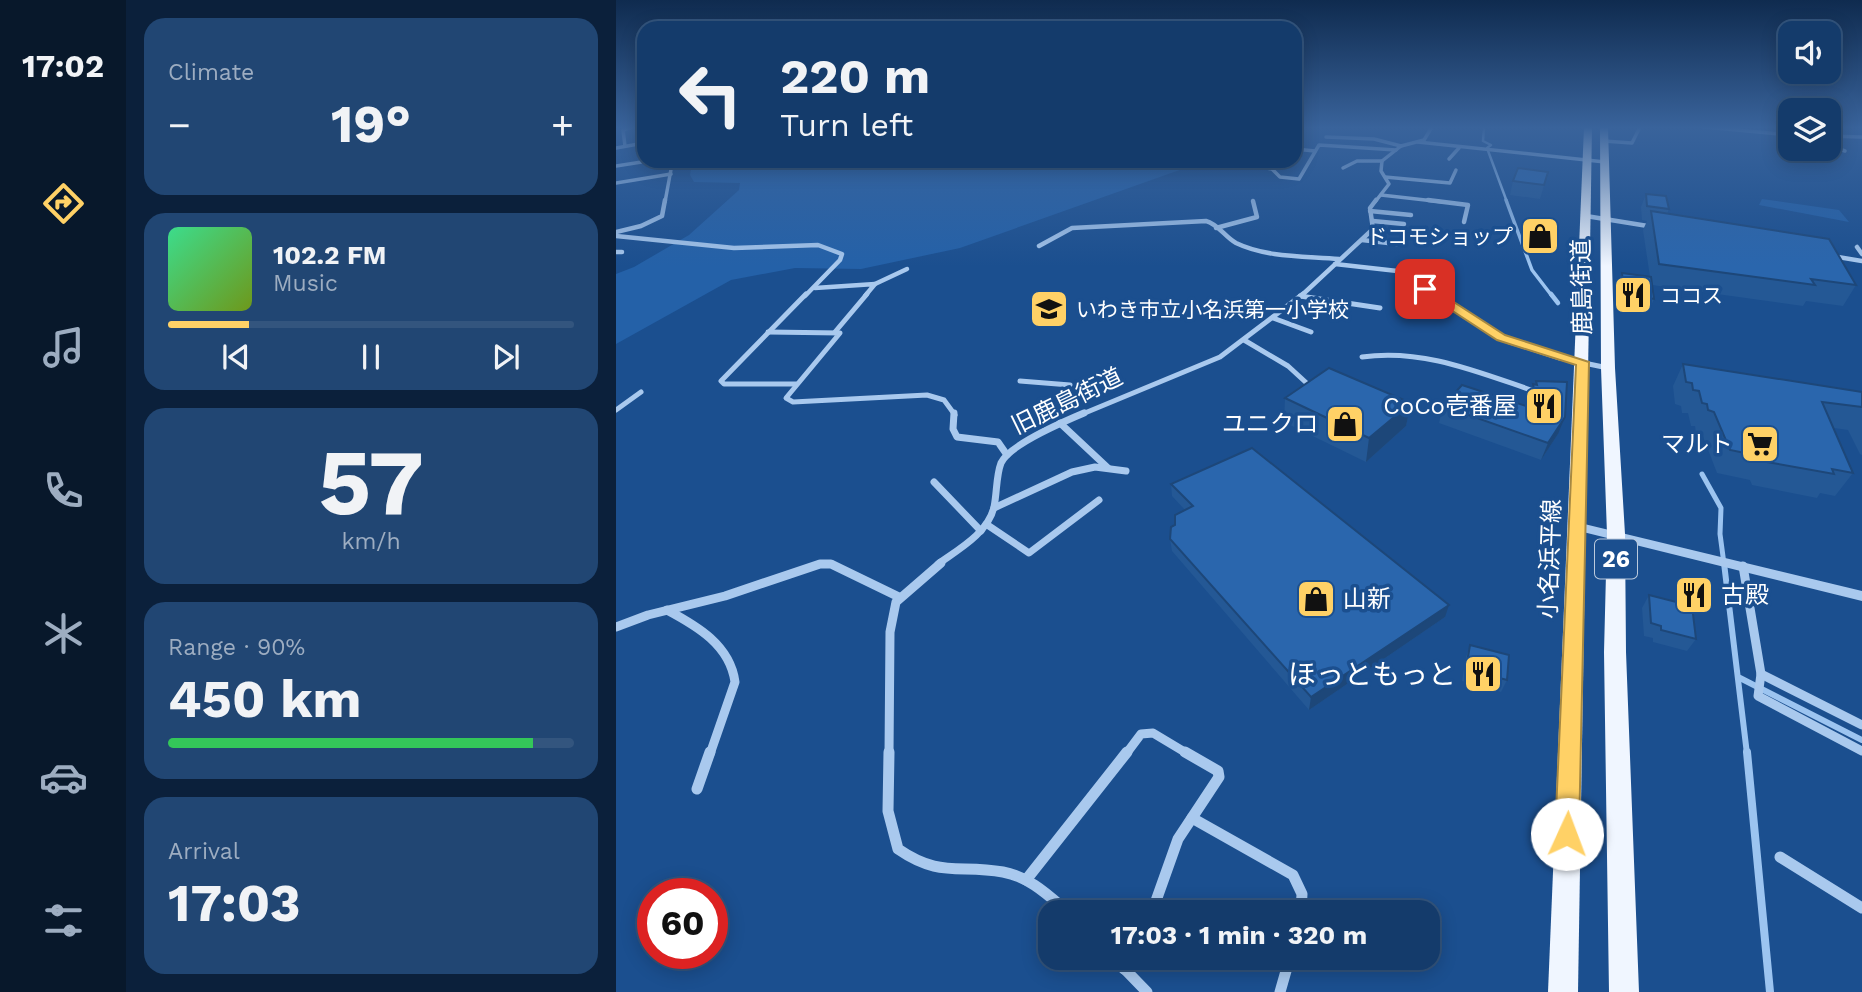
<!DOCTYPE html>
<meta charset="utf-8">
<style>
:root{--surface:#143b6b;--page:#214673;--text:#f1f3f6;--muted:#9dadc1;--line:#33557e;--accent:#ffd166}
body{margin:0;font-family:"Work Sans","Noto Sans JP",sans-serif;background:var(--page);color:var(--text);height:100vh;display:flex;flex-direction:column;font-size:26px;white-space:nowrap}
*{box-sizing:border-box;margin:0}
p{font-size:23px;color:var(--muted)}
.icon{flex:none;width:38px;height:38px;fill:none;stroke:currentColor;stroke-width:2;stroke-linecap:round;stroke-linejoin:round}
.map{position:relative;flex:1;overflow:hidden}
.details{display:flex;flex-direction:column;gap:18px;padding:18px;background:#0b203b;width:490px}
.details>*{flex:none}
.guide{position:absolute;left:21px;top:21px;width:665px;height:147px;border-radius:21px;box-shadow:0 4px 18px #0003,0 0 0 2px var(--line);background:#143b6b;color:var(--text);overflow:hidden}
.fabs{position:absolute;left:1162px;top:21px;display:grid;gap:14px}
.fabs a{display:grid;place-items:center;width:63px;height:63px;border-radius:14px;background:var(--surface);box-shadow:0 4px 18px #0003,0 0 0 2px var(--line);font-size:35px}
.speed{position:absolute;left:21px;top:878px;display:flex;gap:14px;font-size:35px;font-weight:700;text-align:center}
.speed>*{display:grid;place-content:center;width:91px;height:91px;border-radius:50%;background:var(--surface);box-shadow:0 4px 18px #0003,0 0 0 2px var(--line);line-height:1}
.speed .limit{border:10px solid #d22;background:#fff;color:#111}
.pin{position:absolute;display:grid;place-items:center;width:60px;height:60px;color:#fff;margin:-30px;border-radius:14px;box-shadow:0 4px 10px #0006}
.me{position:absolute;width:77px;margin:-38px;rotate:2deg;stroke-linejoin:round;filter:drop-shadow(0 0 5px #0008)}
.turn{display:flex;align-items:center;gap:24px;height:147px;padding:0 28px;font-size:32px}
.turn .icon{width:91px;height:91px;stroke-width:2.5}
.turn b{display:block;font-size:49px;line-height:60px}
.big{font-size:52px;font-weight:700;line-height:1.1}
.details .widget{flex:1;display:flex;flex-direction:column;justify-content:center;gap:10px;min-width:0;padding:0 24px;border-radius:21px;background:var(--page)}
.details .dial{align-items:center;gap:0}
.dial b{font-size:91px;line-height:1}
.song{display:flex;align-items:center;gap:21px}
.cover{width:84px;height:84px;border-radius:10px;background:linear-gradient(135deg,hsl(150 70% 55%),hsl(80 70% 35%))}
.played{height:7px;border-radius:4px;background:linear-gradient(90deg,var(--accent) 20%,var(--line) 20%)}
.keys{display:flex;justify-content:space-around;direction:ltr}
.heat{display:flex;justify-content:space-between;align-items:center;font-size:38px;direction:ltr}
.charge{height:10px;border-radius:5px;background:linear-gradient(90deg,#34c759 90%,var(--line) 0)}
.trip{position:absolute;left:422px;top:900px;width:402px;height:70px;border-radius:21px;background:var(--surface);box-shadow:0 4px 18px #0003,0 0 0 2px var(--line);font-weight:700;line-height:70px;text-align:center}
main{display:flex;flex:1;min-height:0}
.tabs{display:flex;flex-direction:column;width:126px;justify-content:space-around;align-items:center;background:#08182b;color:var(--muted)}
.tabs .icon{width:49px;height:49px}
.tabs .on{color:var(--accent)}
.tabs b{font-size:32px;color:var(--text)}
.map>svg:first-child{display:block}
.green{fill:#2461a8}
.lines{fill:none;stroke-linecap:round;stroke-linejoin:round}
.stream-far5{stroke:#9cc4f0;stroke-width:2.5}
.stream-far4{stroke:#9cc4f0;stroke-width:3.5}
.stream-far3{stroke:#9cc4f0;stroke-width:4.5}
.stream-far2{stroke:#9cc4f0;stroke-width:5}
.stream-far1{stroke:#9cc4f0;stroke-width:6}
.stream{stroke:#9cc4f0;stroke-width:8}
.minor-far5{stroke:#a9c9ee;stroke-width:3.5}
.minor-far4{stroke:#a9c9ee;stroke-width:4.5}
.minor-far3{stroke:#a9c9ee;stroke-width:5}
.minor-far2{stroke:#a9c9ee;stroke-width:7}
.minor-far1{stroke:#a9c9ee;stroke-width:9}
.minor{stroke:#a9c9ee;stroke-width:11}
.tertiary{fill:#a9c9ee;fill-rule:evenodd}
.primary{fill:#f0f6ff;fill-rule:evenodd}
.wall{fill:#245895}
.shaded-wall{fill:#1d4779}
.building{fill:#2a66ad;stroke:#1d4779;stroke-width:2}
.route{fill:#ffd166;stroke:#a68842;stroke-width:2}
.labels{text-anchor:middle;dominant-baseline:central;stroke-width:7;stroke-linejoin:round;paint-order:stroke}
.far-poi-label{font-size:21px;fill:#fff;stroke:#1b4f8f;text-anchor:start}
.shield{fill:#1b4f8f;stroke:#bbcadd;stroke-width:2}
.shield-label{font-size:23px;font-weight:bold;fill:#fff}
.street-label{font-size:24px;fill:#fff;stroke:#1b4f8f}
.poi-label{font-size:24px;fill:#fff;stroke:#1b4f8f;text-anchor:end}
.near-poi-label{font-size:28px;fill:#fff;stroke:#1b4f8f;text-anchor:end}
</style>
<main>
<nav class="tabs">
<b>17:02</b>
<svg class="icon on" aria-label="directions" viewBox="0 0 24 24"><path d="M12 3l9 9-9 9-9-9zM9 14v-3h6M13 9l2 2-2 2"/></svg>
<svg class="icon" aria-label="music" viewBox="0 0 24 24"><path d="M9 18V5l10-2v13"/><circle cx="6" cy="18" r="3"/><circle cx="16" cy="16" r="3"/></svg>
<svg class="icon" aria-label="phone" viewBox="0 0 24 24"><path d="M5 4h4l2 5-3 2q2 4 5 5l2-3 5 2v4C11 20 4 13 5 4z"/></svg>
<svg class="icon" aria-label="climate" viewBox="0 0 24 24"><path d="M12 3v18M4 7l16 10M4 17L20 7"/></svg>
<svg class="icon" aria-label="car" viewBox="0 0 24 24"><path d="M5 17H2v-5l4-1 3-4h7l3 4 3 1v5h-3M9 17h6M6 11h13"/><circle cx="7" cy="17" r="2"/><circle cx="17" cy="17" r="2"/></svg>
<svg class="icon" aria-label="filters" viewBox="0 0 24 24"><path d="M4 7h16M4 17h16"/><circle cx="9" cy="7" r="2"/><circle cx="15" cy="17" r="2"/></svg>
</nav>
<section class="details">
<div class="widget"><p>Climate</p>
<div class="heat"><a>−</a><b class="big">19°</b><a>+</a></div>
</div>
<div class="widget">
<div class="song"><i class="cover"></i><div><b>102.2 FM</b><p>Music</p></div></div>
<div class="played"></div>
<div class="keys"><svg class="icon" aria-label="previous" viewBox="0 0 24 24"><path d="M18 5L8 12l10 7zM5 5v14"/></svg><svg class="icon" aria-label="pause" viewBox="0 0 24 24"><path d="M8 5v14M16 5v14"/></svg><svg class="icon" aria-label="next" viewBox="0 0 24 24"><path d="M6 5l10 7-10 7zM19 5v14"/></svg></div>
</div>
<div class="widget dial"><b>57</b><p>km/h</p></div>
<div class="widget"><p>Range · 90%</p><b class="big">450 km</b><div class="charge"></div></div>
<div class="widget"><p>Arrival</p><b class="big">17:03</b></div>
</section>
<div class="map">
<svg width="1246" height="992" viewBox="0 0 1246 992">
<rect width="100%" height="100%" fill="#1b4f8f"/>
<!-- green -->
<g class="green">
<polygon points="85,161 589,161 344,248 245,269 179,268 115,280 0,344 0,274 18,267 73,235 123,190 124,183 78,182 74,175 76,164"/>
<polygon points="1146,199 1223,210 1233,222 1143,205"/>
</g>
<g class="lines">
<!-- stream-far5 -->
<polyline class="stream-far5" points="868,127 867,141 875,145 871,148 891,202"/>
<!-- stream-far4 -->
<polyline class="stream-far4" points="890,200 916,270 936,296"/>
<!-- stream-far3 -->
<polyline class="stream-far3" points="935,294 942,303"/>
<!-- stream-far2 -->
<polyline class="stream-far2" points="1086,474 1105,508 1104,534 1108,564"/>
<!-- stream-far1 -->
<g class="stream-far1">
<polyline points="1108,563 1131,754"/>
<polyline points="1124,678 1246,740"/>
</g>
<!-- stream -->
<polyline class="stream" points="1131,752 1154,992"/>
<!-- minor-far5 -->
<g class="minor-far5">
<polyline points="1088,127 1174,135"/>
<polyline points="1213,136 1246,137"/>
<polyline points="710,137 758,139 785,146"/>
<polyline points="988,141 1016,143 1024,127"/>
<polyline points="802,142 989,162"/>
<polyline points="1213,145 1229,151"/>
<polyline points="9,146 7,130 16,127"/>
<polyline points="0,148 28,143"/>
<polyline points="679,149 699,151"/>
<polyline points="833,159 843,148"/>
<polyline points="649,161 645,167 656,169 664,177 683,179 703,145 780,150"/>
<polyline points="0,166 32,161"/>
<polyline points="727,168 741,161 766,161"/>
<polyline points="769,177 834,183 840,170"/>
<polyline points="0,183 55,174"/>
<polyline points="765,195 827,202"/>
<polyline points="49,202 56,164 54,161"/>
<polyline points="759,202 773,184 765,171 766,161 785,146 808,140 816,127"/>
</g>
<!-- minor-far4 -->
<g class="minor-far4">
<polyline points="812,200 852,205 848,222"/>
<polyline points="754,211 795,215"/>
<polyline points="970,216 1038,227"/>
<polyline points="757,221 788,224"/>
<polyline points="600,228 641,217 637,201"/>
<polyline points="0,232 25,226 46,216 49,200"/>
<polyline points="0,236 118,248 202,245 226,254 224,260 189,296"/>
<polyline points="746,240 781,244"/>
<path d="M423 246 456 228 590 221C602 224 609 237 620 243 651 258 690 256 723 259"/>
<polyline points="1241,247 1246,254"/>
<polyline points="0,252 6,252"/>
<polyline points="1216,256 1246,261"/>
<polyline points="719,264 808,274 812,291 820,296"/>
<polyline points="259,284 291,269"/>
<polyline points="199,288 259,284 249,296"/>
<polyline points="685,296 757,229 754,208 760,200"/>
</g>
<!-- minor-far3 -->
<g class="minor-far3">
<polyline points="817,294 891,341 944,358 992,368"/>
<polyline points="684,296 764,308"/>
<polyline points="657,318 695,332"/>
<polyline points="152,332 224,333 170,398 177,402 311,395 328,400 339,415"/>
<polyline points="219,332 251,294"/>
<polyline points="628,340 672,366 696,388"/>
<path d="M746 357C807 348 864 373 921 392"/>
<polyline points="404,381 454,385"/>
<polyline points="180,384 108,384 105,381 190,294"/>
<polyline points="0,410 25,392"/>
<polyline points="464,415 604,357 687,294"/>
</g>
<!-- minor-far2 -->
<g class="minor-far2">
<polyline points="338,413 337,429 341,437 382,442 391,455"/>
<polyline points="444,423 492,468"/>
<polyline points="318,482 365,531"/>
<polyline points="378,508 456,472 479,467 510,471"/>
<polyline points="370,524 413,553 483,500"/>
<polyline points="203,564 216,564"/>
<path d="M322 564C343 549 372 533 378 507 381 493 380 476 385 463 393 445 449 421 468 413"/>
</g>
<!-- minor-far1 -->
<g class="minor-far1">
<polyline points="1127,566 1145,674 1142,696 1246,751"/>
<path d="M51 610C81 626 114 645 119 682L94 754"/>
<polyline points="0,627 32,615 109,596 204,564 215,564 283,597"/>
<polyline points="1145,674 1246,725"/>
<polyline points="273,754 274,632 280,602 325,563"/>
<polyline points="510,754 525,734 537,733 572,754"/>
</g>
<!-- minor -->
<g class="minor">
<path d="M273 752 272 811 282 849C324 878 343 864 387 872 414 877 432 895 452 912"/>
<polyline points="81,789 94,752"/>
<polyline points="576,818 677,875 686,894 685,912"/>
<polyline points="1164,857 1246,908"/>
<polyline points="410,880 511,752"/>
<polyline points="536,912 562,839 603,777 602,771 569,752"/>
<polyline points="497,957 531,992"/>
<polyline points="508,969 518,957"/>
<polyline points="664,992 674,957"/>
</g>
<!-- tertiary -->
<polygon class="tertiary" points="960,522 1246,591 1246,601 955,529 954,526"/>
<!-- primary -->
<g class="primary">
<polygon points="968,127 976,127 962,992 932,992"/>
<polygon points="984,127 992,127 999,368 1009,534 1010,652 1023,992 993,992 988,652 991,534 985,368"/>
</g>
</g>
<!-- wall -->
<g class="wall">
<polygon points="932,172 924,199 894,195 897,181"/>
<polygon points="1030,194 1053,209 1051,214 1240,285 1227,306 1190,301 1187,306 1036,285 1038,299 1033,310 1004,303 1002,283 1006,273 1034,277 1027,230 1031,221 1026,220 1025,207"/>
<polygon points="1067,364 1246,392 1246,455 1244,454 1232,430 1218,428 1237,473 1219,496 1204,493 1201,498 1136,485 1134,480 1101,473 1086,434 1080,433 1079,426 1075,426 1072,413 1066,413 1065,406 1059,404 1057,386"/>
<polygon points="920,381 942,434 925,460 823,423 827,406 913,407 912,401 917,384 919,385"/>
<polygon points="669,398 795,403 790,426 750,462 668,422"/>
<polygon points="555,484 829,617 693,710 556,551 554,539 559,525 569,510 556,496"/>
<polygon points="1033,595 1080,639 1071,651 1037,642 1037,638 1028,636 1026,608"/>
<polygon points="854,645 891,680 885,692 846,681 850,657"/>
</g>
<!-- shaded-wall -->
<g class="shaded-wall">
<polygon points="795,403 790,426 750,462 753,438"/>
<polygon points="949,417 942,434 925,460 932,443"/>
<polygon points="833,605 829,617 693,710 695,697"/>
</g>
<!-- building -->
<g class="building">
<polygon points="902,168 932,172 928,185 897,181"/>
<polygon points="1030,194 1050,196 1053,209 1031,206"/>
<polygon points="1035,211 1213,239 1240,285 1195,279 1199,285 1043,264"/>
<polygon points="1006,273 1035,277 1038,299 1008,292"/>
<polygon points="1067,364 1246,392 1246,407 1206,402 1237,473 1216,469 1218,474 1151,462 1148,457 1114,450 1098,412 1092,410 1091,404 1086,403 1083,391 1077,390 1076,383 1070,382"/>
<polygon points="713,368 795,403 753,438 669,398"/>
<polygon points="920,381 951,382 949,417 932,443 827,406 846,385 922,410 917,384 921,385"/>
<polygon points="636,448 833,605 695,697 554,539 555,527 559,525 559,515 577,506 555,484"/>
<polygon points="1033,595 1076,606 1080,639 1045,630 1045,626 1035,623"/>
<polygon points="854,645 893,655 891,680 850,669"/>
</g>
<!-- sky -->
<linearGradient id="sky" x2="0" y2="1"><stop stop-color="#0f2b4f"/><stop offset="0.48" stop-color="#39639b"/><stop offset="1" stop-color="#39639b" stop-opacity="0"/></linearGradient>
<rect width="1246" height="266" fill="url(#sky)"/>
<!-- route -->
<polygon class="route" points="806,286 813,286 889,335 973,362 963,834 959,843 951,847 942,843 939,834 960,365 881,340 806,291"/>
<!-- icons -->
<defs>
<symbol id="shop-square" viewBox="-11 -11 22 22"><rect x="-9" y="-9" width="18" height="18" rx="4" fill="#ffd166" stroke="#1b4f8f"/><path d="M-5-2.5h2.3a2.7 3.5 0 0 1 5.4 0H5L5.5 6h-11ZM-1.5-2.5h3a1.5 2.3 0 0 0-3 0Z" fill="#111"/></symbol>
<symbol id="restaurant-square" viewBox="-11 -11 22 22"><rect x="-9" y="-9" width="18" height="18" rx="4" fill="#ffd166" stroke="#1b4f8f"/><path d="M-5-6h1v4h1v-4h1v4h1v-4h1v5L-1.5 .5V6h-2V.5L-5-1ZM5-6V6H3V1.5H1.5Q1.5-4 5-6Z" fill="#111"/></symbol>
<symbol id="school-square" viewBox="-11 -11 22 22"><rect x="-9" y="-9" width="18" height="18" rx="4" fill="#ffd166" stroke="#1b4f8f"/><path d="M0-5L7-2L0 1L-7-2ZM-4 1L0 2.5L4 1V4Q0 6-4 4Z" fill="#111"/></symbol>
<symbol id="supermarket-square" viewBox="-11 -11 22 22"><rect x="-9" y="-9" width="18" height="18" rx="4" fill="#ffd166" stroke="#1b4f8f"/><path d="M-6-5.5h2.5l.6 2H6L4.5 2H-2.5L-4.4-4H-6ZM-1.5 3.2a1.3 1.3 0 1 0 .1 0ZM3 3.2a1.3 1.3 0 1 0 .1 0Z" fill="#111"/></symbol>
</defs>
<g fill-rule="evenodd">
<use href="#shop-square" x="902" y="214" width="44" height="44"/>
<use href="#restaurant-square" x="995" y="273" width="44" height="44"/>
<use href="#school-square" x="411" y="287" width="44" height="44"/>
<use href="#restaurant-square" x="906" y="384" width="44" height="44"/>
<use href="#shop-square" x="707" y="402" width="44" height="44"/>
<use href="#supermarket-square" x="1122" y="422" width="44" height="44"/>
<use href="#restaurant-square" x="1056" y="573" width="44" height="44"/>
<use href="#shop-square" x="678" y="577" width="44" height="44"/>
<use href="#restaurant-square" x="845" y="652" width="44" height="44"/>
</g>
<g class="labels">
<!-- far-poi labels -->
<g class="far-poi-label">
<text x="897" y="236" text-anchor="end">ドコモショップ</text>
<text x="1044" y="295">ココス</text>
<text x="460" y="309">いわき市立小名浜第一小学校</text>
</g>
<!-- shield labels -->
<rect class="shield" x="979" y="539.5" width="42" height="39" rx="5"/>
<g class="shield-label">
<text x="1000" y="559">26</text>
</g>
<!-- street labels -->
<g class="street-label">
<text transform="translate(966 287) rotate(-91)">鹿島街道</text>
<text transform="translate(451 401) rotate(-26)">旧鹿島街道</text>
<text transform="translate(934 559) rotate(-88)">小名浜平線</text>
</g>
<!-- poi labels -->
<g class="poi-label">
<text x="901" y="406">CoCo壱番屋</text>
<text x="702" y="424">ユニクロ</text>
<text x="1117" y="444">マルト</text>
<text x="1105" y="595" text-anchor="start">古殿</text>
<text x="727" y="599" text-anchor="start">山新</text>
</g>
<!-- near-poi labels -->
<g class="near-poi-label">
<text x="840" y="674">ほっともっと</text>
</g>
</g>
</svg>
<div class="fabs">
<a><svg class="icon" aria-label="sound" viewBox="0 0 24 24"><path d="M4 9h4l5-4v14l-5-4H4zM17 9q2 3 0 6"/></svg></a>
<a><svg class="icon" aria-label="layers" viewBox="0 0 24 24"><path d="M12 4l9 5-9 5-9-5zM3 14l9 5 9-5"/></svg></a>
</div>
<div class="speed"><div class="limit">60</div></div>
<div class="pin" style="left:809px;top:289px;background:#d93025"><svg class="icon" aria-label="arrive" viewBox="0 0 24 24"><path d="M6 21V4h12l-3 4 3 4H6"/></svg></div>
<svg class="me" style="left:951px;top:834px" viewBox="-20 -20 40 40"><circle r="19" fill="#fff"/><path d="M0-13L10 11 0 6-10 11z" fill="#ffd166"/></svg>
<div class="trip">17:03 · 1 min · 320 m</div>
<div class="guide">
<div class="turn"><svg class="icon" aria-label="left" viewBox="0 0 24 24"><path d="M17 20v-9H6M10 6l-5 5 5 5"/></svg><div><b>220 m</b>Turn left</div></div>
</div>
</div>
</main>
